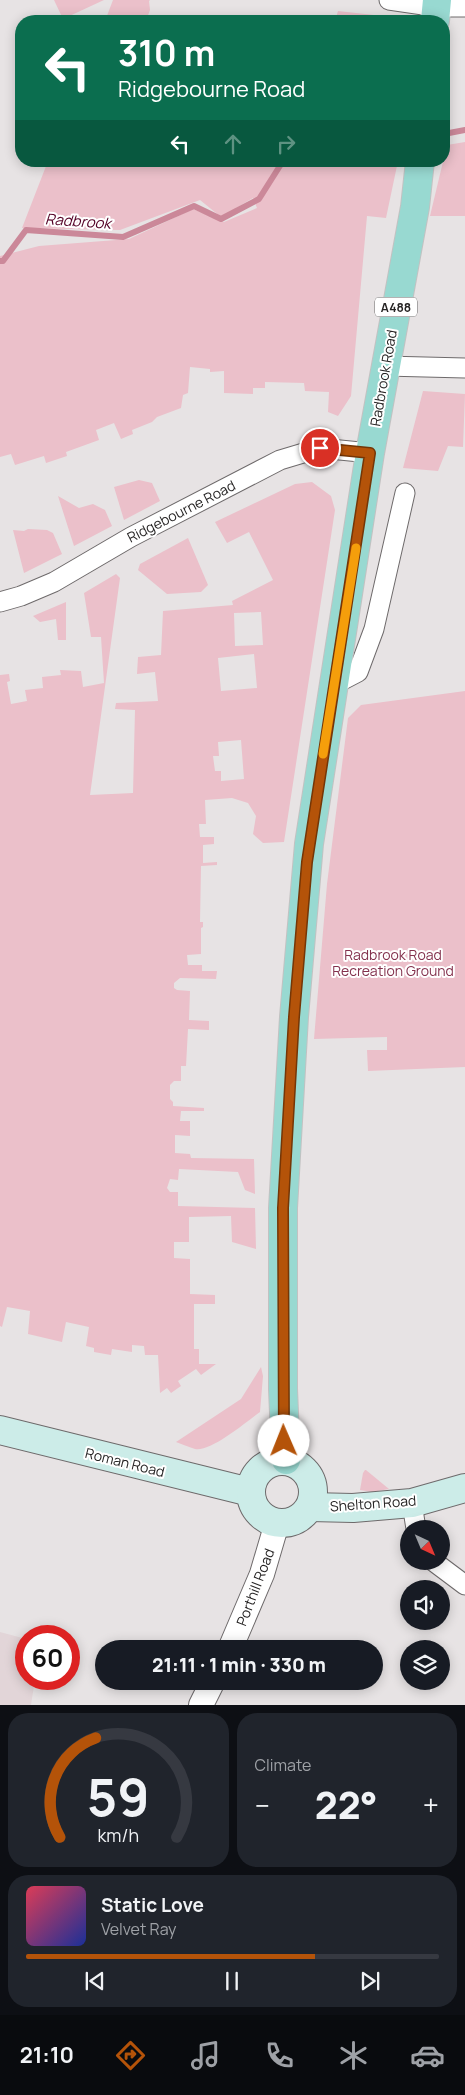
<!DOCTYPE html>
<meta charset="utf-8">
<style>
:root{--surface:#171b24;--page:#20242c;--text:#f1f3f6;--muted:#9ea1a6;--line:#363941;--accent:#b45309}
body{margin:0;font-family:Manrope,sans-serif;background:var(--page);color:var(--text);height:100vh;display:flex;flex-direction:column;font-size:19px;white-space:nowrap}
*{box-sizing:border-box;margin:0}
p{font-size:16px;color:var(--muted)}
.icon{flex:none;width:28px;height:28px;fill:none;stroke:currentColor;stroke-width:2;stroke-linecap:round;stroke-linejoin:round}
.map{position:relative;height:1705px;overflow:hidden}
.drawer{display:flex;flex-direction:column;gap:8px;padding:8px;background:#0d0f14;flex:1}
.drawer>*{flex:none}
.guide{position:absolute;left:15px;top:15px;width:435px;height:152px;border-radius:20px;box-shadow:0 2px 12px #0003;background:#0b6e4f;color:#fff;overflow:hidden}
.needle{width:32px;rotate:136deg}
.controls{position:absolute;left:400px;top:1520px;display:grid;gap:10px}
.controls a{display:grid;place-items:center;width:50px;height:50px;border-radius:50%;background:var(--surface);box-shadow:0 2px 12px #0003;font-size:25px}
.speed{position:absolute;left:15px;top:1625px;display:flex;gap:10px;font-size:25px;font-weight:700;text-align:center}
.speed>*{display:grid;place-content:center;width:65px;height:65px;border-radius:50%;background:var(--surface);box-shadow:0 2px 12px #0003;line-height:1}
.speed .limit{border:8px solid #d22;background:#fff;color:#111}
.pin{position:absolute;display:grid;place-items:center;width:42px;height:42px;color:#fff;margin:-21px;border:2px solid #fff;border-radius:50%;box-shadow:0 1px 5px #0007}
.me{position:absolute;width:55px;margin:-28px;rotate:359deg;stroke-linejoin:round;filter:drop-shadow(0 0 4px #0008)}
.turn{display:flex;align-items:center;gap:18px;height:105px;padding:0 20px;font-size:22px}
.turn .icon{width:65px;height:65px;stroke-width:2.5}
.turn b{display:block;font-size:35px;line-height:42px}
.lanes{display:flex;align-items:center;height:48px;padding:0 20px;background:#0003;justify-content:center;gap:25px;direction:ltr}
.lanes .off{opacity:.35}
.big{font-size:38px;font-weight:800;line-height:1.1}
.drawer .tile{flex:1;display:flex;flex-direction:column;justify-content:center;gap:8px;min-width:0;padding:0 18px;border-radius:20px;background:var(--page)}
.drawer .dial{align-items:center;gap:0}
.dial svg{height:130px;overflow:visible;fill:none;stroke:var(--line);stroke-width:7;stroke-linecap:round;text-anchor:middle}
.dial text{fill:var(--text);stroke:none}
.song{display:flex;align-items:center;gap:15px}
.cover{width:60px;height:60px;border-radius:8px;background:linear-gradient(135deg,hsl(350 70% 55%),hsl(230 70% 35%))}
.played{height:5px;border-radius:2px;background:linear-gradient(90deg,var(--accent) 70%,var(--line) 70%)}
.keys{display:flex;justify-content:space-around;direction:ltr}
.heat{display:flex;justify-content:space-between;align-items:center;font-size:28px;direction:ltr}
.drawer .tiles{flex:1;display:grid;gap:8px;grid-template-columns:1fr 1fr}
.tile:last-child{grid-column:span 2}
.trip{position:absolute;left:95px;top:1640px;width:288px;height:50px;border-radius:25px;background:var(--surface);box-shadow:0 2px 12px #0003;font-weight:800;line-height:50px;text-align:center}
.dock{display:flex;height:80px;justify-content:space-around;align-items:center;background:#090b0e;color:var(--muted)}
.dock .icon{width:35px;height:35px}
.dock .on{color:var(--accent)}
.dock b{font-size:22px;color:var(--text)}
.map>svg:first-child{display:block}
.built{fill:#e2d5d8}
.green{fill:#ebc0ca;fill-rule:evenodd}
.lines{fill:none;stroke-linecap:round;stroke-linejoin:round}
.stream{stroke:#cb8899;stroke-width:6}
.minor-casing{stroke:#6e6a6b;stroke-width:21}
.tertiary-casing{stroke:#6e6a6b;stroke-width:26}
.secondary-casing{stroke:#6e6a6b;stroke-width:30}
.primary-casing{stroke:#c2c2c2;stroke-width:30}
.minor{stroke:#fff;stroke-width:19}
.tertiary{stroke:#fff;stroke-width:24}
.secondary{stroke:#ccece8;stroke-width:28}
.primary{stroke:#98d9d1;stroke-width:28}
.route-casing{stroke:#753606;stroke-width:12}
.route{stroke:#b45309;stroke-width:9}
.slow{stroke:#f59e0b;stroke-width:9}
.labels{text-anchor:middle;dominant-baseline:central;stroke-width:4;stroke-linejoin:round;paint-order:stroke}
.shield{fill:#fff;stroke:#676666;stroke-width:1}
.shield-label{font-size:12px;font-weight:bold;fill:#262424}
.street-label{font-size:14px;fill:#262424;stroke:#fff}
.park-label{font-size:14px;fill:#83314d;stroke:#fff}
.water-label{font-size:15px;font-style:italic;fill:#530025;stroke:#fff}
</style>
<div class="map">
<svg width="465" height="1705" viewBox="0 0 465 1705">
<rect width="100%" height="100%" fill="#e7e3e4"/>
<!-- built -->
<polygon class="built" points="0,1632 26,1639 26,1679 35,1679 31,1705 0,1705"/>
<!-- green -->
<g class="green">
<polygon points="54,0 104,0 63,19"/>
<polygon points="113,0 150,0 149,1 150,10 146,21 105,21"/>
<polygon points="338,11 401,18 404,21 335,21"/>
<polygon points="465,142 465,216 430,216 447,145"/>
<polygon points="48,161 398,161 386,218 367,216 351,396 338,416 328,412 329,392 305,391 304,383 265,382 265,388 253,388 253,394 224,393 224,371 210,372 210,369 190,367 188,393 183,395 181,408 157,417 152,422 132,430 133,434 121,439 114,423 96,430 99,440 66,452 67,456 46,463 44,456 15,465 11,454 0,457 0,256 39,246 129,239 193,209 224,222 257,208 253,198 221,217 200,200 120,230 22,228"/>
<polygon points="423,391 465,394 463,447 448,446 438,471 403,468"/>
<polygon points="139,480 152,483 160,501 124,520 114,487"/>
<path d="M312 482 331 496 335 510 284 842 263 843 253 834 256 816 248 803 232 798 205 800 206 824H199L200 837H214V844L203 845V863L217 862V865L201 866 200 922H203V927L201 928V954L187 955 188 965H202V971H217L216 979 180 978 174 983V988L177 990 190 991 189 1020 209 1021V1030L188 1029 186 1066H181V1081H174L170 1085V1099L173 1102V1106L204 1108V1111H181L180 1121H190V1136L175 1135V1153L190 1154 191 1158 254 1159 255 1194 245 1190 238 1172 179 1169 178 1180 170 1179 167 1188 170 1192H178V1206L255 1208 256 1249 232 1242 231 1216 189 1217V1242H174V1258L190 1259V1294L215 1295V1304H194V1349H199V1364H216L201 1375 196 1369 178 1381 181 1386 171 1393 167 1388 160 1393 158 1355H145L144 1346 132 1345V1352L112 1349 111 1355 94 1352V1348L86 1346 89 1327 66 1322 62 1342 28 1334 30 1311 7 1307 2 1327 0 1326V675L9 674 10 681 7 682 11 704 27 701 25 690 43 688 42 677 61 675 60 670 81 671 83 687 104 683 101 637H91L84 593 116 574 120 578 90 795 133 793 135 710 115 709 116 703 158 701 155 672 137 674 138 657 161 655 163 611 233 605 232 601 273 580 249 532 227 543 215 522 295 484ZM261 612 263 645 235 646 234 613ZM254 654 257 688 221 691 218 658ZM241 740 244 779 221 781V771H215L213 756H219L218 742Z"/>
<polygon points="58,496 79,508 93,504 105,510 112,526 74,546"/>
<polygon points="28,529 47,530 53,533 62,554 24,573 13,530 24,531"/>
<polygon points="188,538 208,585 201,592 167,594 138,570 140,564"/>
<polygon points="66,602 66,640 58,640 56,619 40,622 33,616"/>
<polygon points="465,691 465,1067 368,1071 367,1050 387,1050 387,1037 314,1039 327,884 348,718 361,705"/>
<path d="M261 1367 263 1376 260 1412C246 1422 211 1452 195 1449 188 1447 182 1444 176 1442L241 1399Z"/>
<polygon points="365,1470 366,1470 389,1489 372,1492 360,1490 363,1473"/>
</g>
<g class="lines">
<!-- stream -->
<g class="stream">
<polyline points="444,134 465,130"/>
<polyline points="0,261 3,261 26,230 123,237 194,206 221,219 259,199 283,161"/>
</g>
<defs>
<g id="minor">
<polyline points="389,0 437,7 465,7"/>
<polyline points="385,366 465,368"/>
<polyline points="0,602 21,596 54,582 131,537 280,460 320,448 370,453"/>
<polyline points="335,684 358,672 374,629 405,493"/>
<polyline points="412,1503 416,1529"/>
<polyline points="433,1561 465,1585"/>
</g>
<g id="tertiary">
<polyline points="230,1649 262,1574 277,1523"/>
<polyline points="201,1705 213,1681"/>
</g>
<g id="secondary">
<polyline points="0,1430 250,1492"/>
<circle cx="282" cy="1492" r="31"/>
<polyline points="310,1507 353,1508 412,1503 465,1488"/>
</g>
<g id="primary">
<polyline points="435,21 437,0"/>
<polyline points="286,1460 283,1389 283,1208 294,1017 309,844 370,453 415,207 420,161"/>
</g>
</defs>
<!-- minor casing -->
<use href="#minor" class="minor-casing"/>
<!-- tertiary casing -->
<use href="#tertiary" class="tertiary-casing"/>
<!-- secondary casing -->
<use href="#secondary" class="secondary-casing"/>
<!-- primary casing -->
<use href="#primary" class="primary-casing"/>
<!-- minor -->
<use href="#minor" class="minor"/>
<!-- tertiary -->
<use href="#tertiary" class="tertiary"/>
<!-- secondary -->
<use href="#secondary" class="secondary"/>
<!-- primary -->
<use href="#primary" class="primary"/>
</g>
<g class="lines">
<defs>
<polyline id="route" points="284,1441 283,1208 294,1017 307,862 370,453 320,448"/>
</defs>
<!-- route casing -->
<use href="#route" class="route-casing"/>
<!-- route -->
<use href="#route" class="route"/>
<!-- slow -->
<polyline class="slow" points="323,754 356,548"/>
</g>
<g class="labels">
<!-- shield labels -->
<rect class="shield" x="375" y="297.5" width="42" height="19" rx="4"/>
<g class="shield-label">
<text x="396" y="307">A488</text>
</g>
<!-- street labels -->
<g class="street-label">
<text transform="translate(383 378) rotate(-80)">Radbrook Road</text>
<text transform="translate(181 511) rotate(-27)">Ridgebourne Road</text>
<text transform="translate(125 1462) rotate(14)">Roman Road</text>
<text transform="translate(373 1503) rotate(-4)">Shelton Road</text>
<text transform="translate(255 1587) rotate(-69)">Porthill Road</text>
</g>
<!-- park labels -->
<g class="park-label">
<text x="393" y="954">Radbrook Road<tspan x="393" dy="16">Recreation Ground</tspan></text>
</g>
<!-- water labels -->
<g class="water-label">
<text transform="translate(78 221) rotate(4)">Radbrook</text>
</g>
</g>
</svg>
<div class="controls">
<a><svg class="needle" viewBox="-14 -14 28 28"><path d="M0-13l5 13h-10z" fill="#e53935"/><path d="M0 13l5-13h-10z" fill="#9ea1a6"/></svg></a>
<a><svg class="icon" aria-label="sound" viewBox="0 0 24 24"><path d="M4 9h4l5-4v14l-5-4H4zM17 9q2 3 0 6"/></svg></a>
<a><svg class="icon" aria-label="layers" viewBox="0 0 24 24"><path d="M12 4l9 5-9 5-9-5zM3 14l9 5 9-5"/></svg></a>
</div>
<div class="speed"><div class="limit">60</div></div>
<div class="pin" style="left:320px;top:448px;background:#d93025"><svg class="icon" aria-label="arrive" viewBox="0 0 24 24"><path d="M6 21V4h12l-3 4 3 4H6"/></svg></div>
<svg class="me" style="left:284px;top:1441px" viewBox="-20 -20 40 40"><circle r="19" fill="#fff"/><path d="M0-13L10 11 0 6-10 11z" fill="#b45309"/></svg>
<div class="trip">21:11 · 1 min · 330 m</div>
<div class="guide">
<div class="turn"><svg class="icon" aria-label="left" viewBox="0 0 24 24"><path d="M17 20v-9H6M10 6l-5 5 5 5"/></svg><div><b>310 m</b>Ridgebourne Road</div></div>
<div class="lanes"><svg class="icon" aria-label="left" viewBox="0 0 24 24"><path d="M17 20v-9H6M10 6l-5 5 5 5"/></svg><svg class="icon off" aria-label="ahead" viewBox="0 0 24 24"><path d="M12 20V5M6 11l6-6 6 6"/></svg><svg class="icon off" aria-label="right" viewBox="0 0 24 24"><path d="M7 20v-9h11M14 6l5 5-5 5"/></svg></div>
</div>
</div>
<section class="drawer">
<div class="tiles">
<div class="tile dial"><svg viewBox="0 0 100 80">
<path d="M14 69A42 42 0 1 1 86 69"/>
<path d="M14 69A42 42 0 0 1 36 8" stroke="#b45309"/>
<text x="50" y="56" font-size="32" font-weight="700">59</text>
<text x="50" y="72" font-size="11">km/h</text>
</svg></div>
<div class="tile"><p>Climate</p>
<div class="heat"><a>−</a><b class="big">22°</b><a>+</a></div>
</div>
<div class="tile">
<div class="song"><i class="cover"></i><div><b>Static Love</b><p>Velvet Ray</p></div></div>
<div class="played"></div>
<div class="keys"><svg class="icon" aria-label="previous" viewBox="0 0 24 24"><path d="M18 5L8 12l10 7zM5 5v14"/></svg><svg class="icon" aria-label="pause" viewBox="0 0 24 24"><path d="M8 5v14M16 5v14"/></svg><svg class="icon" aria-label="next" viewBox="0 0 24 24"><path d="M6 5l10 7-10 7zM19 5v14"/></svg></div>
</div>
</div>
</section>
<nav class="dock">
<b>21:10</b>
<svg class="icon on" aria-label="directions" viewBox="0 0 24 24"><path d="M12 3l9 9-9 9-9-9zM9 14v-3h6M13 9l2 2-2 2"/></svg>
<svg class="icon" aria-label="music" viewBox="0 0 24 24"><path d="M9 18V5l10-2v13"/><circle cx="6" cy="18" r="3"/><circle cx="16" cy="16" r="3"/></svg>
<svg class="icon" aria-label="phone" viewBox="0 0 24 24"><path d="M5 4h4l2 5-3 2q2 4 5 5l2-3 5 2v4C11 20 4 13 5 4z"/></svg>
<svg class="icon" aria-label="climate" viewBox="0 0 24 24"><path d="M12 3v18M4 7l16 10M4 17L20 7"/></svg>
<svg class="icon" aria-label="car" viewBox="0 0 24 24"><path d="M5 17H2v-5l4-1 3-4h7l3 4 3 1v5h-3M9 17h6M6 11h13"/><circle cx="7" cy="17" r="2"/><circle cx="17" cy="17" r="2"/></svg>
</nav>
